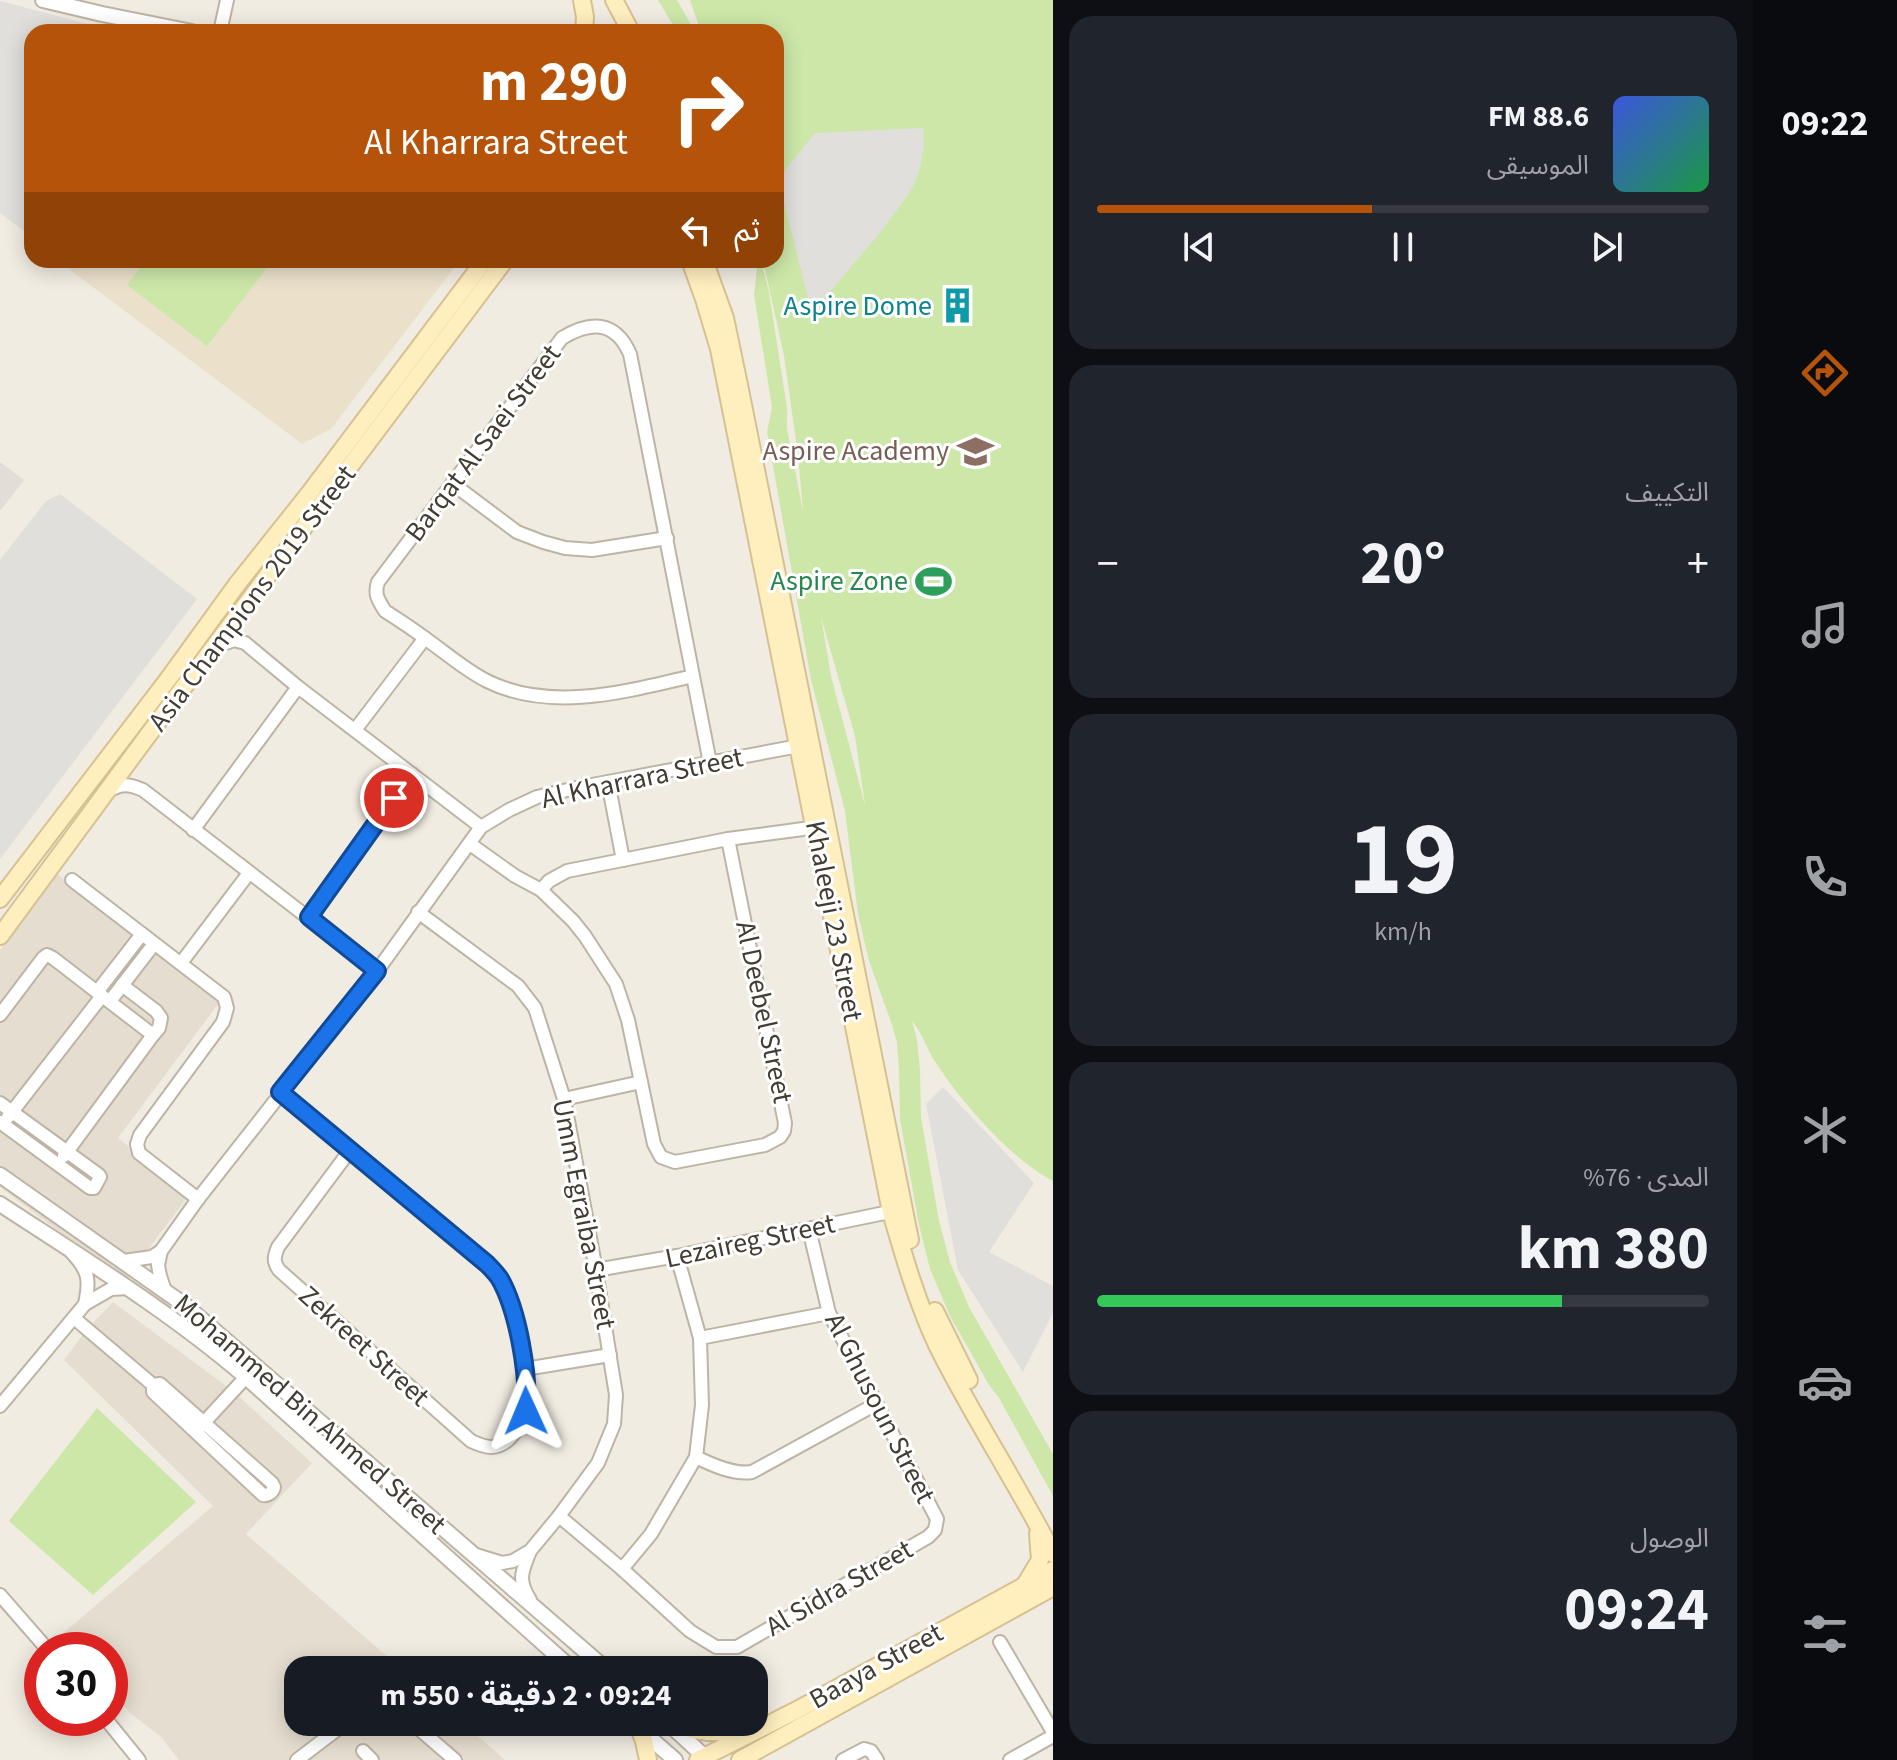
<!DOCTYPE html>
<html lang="ar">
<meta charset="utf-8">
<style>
:root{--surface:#171b24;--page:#20242c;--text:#f1f3f6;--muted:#9ea1a6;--line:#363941;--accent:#b45309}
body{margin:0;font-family:"Source Sans 3","Noto Sans Arabic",sans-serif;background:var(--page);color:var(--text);direction:rtl;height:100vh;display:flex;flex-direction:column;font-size:30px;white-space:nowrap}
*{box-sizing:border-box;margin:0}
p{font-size:26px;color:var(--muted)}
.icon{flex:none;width:44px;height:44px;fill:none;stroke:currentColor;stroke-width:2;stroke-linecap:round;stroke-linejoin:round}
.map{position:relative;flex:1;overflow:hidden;direction:ltr}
.sheet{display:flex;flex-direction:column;gap:16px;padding:16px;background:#0d0f14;width:700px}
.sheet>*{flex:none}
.hud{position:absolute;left:24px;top:24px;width:760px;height:244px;border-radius:24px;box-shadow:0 4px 20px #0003;direction:rtl;background:#b45309;color:#fff;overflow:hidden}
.speed{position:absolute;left:24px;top:1632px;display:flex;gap:16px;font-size:40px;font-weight:700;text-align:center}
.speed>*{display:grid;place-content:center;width:104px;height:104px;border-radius:50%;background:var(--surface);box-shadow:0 4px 20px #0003;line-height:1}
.speed .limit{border:12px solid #d22;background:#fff;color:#111}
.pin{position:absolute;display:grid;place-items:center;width:68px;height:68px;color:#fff;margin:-34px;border:4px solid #fff;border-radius:50%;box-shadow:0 2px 8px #0007}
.me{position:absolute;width:88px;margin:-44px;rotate:359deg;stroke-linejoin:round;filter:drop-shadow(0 0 6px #0008)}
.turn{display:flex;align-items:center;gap:28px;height:168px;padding:0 24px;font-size:36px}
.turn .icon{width:104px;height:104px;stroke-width:2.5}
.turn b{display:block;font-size:56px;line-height:68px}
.then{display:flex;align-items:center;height:76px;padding:0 24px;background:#0003;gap:16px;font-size:30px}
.big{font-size:60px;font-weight:700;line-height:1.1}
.sheet .tile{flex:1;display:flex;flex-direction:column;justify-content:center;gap:12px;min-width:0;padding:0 28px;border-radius:24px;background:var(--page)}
.sheet .dial{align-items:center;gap:0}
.dial b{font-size:104px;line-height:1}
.song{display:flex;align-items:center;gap:24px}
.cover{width:96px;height:96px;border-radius:12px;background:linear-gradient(135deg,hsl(230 70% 55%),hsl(140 70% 35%))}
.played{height:8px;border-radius:4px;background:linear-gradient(90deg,var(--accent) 45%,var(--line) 45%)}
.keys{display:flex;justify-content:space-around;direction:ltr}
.heat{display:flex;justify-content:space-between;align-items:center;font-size:44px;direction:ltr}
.charge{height:12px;border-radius:6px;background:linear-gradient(90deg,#34c759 76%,var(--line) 0)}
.trip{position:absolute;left:284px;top:1656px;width:484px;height:80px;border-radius:24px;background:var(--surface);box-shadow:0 4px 20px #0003;font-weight:700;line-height:80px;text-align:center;direction:rtl}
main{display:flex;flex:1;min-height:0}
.tab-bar{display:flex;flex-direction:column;width:144px;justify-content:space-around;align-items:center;background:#090b0e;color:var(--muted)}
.tab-bar .icon{width:56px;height:56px}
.tab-bar .on{color:var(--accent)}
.tab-bar b{font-size:36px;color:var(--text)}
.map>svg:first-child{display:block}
.residential{fill:#e5ded0}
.industrial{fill:#e3ddd7}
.education{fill:#ebe1cb}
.green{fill:#cde7a9;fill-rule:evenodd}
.parking{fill:#e1dfdb}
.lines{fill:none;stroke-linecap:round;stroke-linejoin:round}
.minor-casing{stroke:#bdb4a5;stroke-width:16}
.tertiary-casing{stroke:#bdb4a5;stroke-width:18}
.secondary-casing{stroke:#d6c193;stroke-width:20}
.minor{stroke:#fff;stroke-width:12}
.tertiary{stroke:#fff;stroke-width:14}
.secondary{stroke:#ffeebe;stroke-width:16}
.route-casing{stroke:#114b97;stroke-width:20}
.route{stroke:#1a73e8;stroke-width:14}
.labels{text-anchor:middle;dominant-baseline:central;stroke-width:6;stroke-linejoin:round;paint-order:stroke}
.culture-label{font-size:28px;fill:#0d838f;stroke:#fff;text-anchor:end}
.street-label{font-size:28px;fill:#433c33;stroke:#fff}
.education-label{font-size:28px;fill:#785e54;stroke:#fff;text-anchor:end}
.leisure-label{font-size:28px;fill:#27864d;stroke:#fff;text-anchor:end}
</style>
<main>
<nav class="tab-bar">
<b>09:22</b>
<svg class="icon on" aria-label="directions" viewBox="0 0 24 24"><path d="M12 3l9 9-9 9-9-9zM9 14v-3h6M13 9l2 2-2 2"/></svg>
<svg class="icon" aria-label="music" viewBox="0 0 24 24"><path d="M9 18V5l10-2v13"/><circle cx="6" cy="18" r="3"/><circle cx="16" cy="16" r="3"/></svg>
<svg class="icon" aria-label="phone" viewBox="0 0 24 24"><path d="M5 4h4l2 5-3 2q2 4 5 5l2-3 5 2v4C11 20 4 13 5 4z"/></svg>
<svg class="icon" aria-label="climate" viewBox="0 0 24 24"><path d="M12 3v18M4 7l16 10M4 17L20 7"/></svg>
<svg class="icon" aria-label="car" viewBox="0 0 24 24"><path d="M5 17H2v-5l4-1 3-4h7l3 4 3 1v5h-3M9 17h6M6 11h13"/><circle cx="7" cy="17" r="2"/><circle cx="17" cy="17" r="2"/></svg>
<svg class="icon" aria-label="filters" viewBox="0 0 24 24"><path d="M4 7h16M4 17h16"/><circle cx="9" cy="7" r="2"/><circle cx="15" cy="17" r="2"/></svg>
</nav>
<section class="sheet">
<div class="tile">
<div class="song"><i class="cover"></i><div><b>88.6 FM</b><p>الموسيقى</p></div></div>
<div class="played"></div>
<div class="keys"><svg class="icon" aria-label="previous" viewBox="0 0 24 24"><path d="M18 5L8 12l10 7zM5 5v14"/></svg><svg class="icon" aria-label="pause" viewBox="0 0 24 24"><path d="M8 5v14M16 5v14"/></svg><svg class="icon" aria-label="next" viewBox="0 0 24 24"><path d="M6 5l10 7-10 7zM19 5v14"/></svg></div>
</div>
<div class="tile"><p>التكييف</p>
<div class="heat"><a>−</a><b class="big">20°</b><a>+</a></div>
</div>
<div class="tile dial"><b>19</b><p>km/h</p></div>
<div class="tile"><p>المدى · 76%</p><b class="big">380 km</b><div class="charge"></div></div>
<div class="tile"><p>الوصول</p><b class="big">09:24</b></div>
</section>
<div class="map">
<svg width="1053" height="1760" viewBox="0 0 1053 1760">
<rect width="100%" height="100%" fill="#f1ece2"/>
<!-- residential -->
<g class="residential">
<polygon points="57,874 222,999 118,1138 190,1194 124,1281 0,1187 0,950"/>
<polygon points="113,1302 233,1391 312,1463 246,1534 403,1670 298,1670 298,1722 462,1722 505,1760 179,1760 161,1737 130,1713 110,1689 110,1650 74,1650 62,1634 213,1506 64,1360 87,1329"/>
</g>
<!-- industrial -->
<polygon class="industrial" points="0,462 24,480 0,511"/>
<!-- education -->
<polygon class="education" points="68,260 460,260 331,429 302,444 70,270"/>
<!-- green -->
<g class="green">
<polygon points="658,0 677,0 695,32 677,32"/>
<path d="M690 0H1053V1181C1011 1159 962 1103 936 1063 927 1050 922 1032 912 1021L917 1039 920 1070 921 1117 939 1221 950 1262 969 1307 1053 1454V1496L999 1398 989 1385 950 1316 930 1269 919 1225 900 1119 899 1071 897 1042 891 1022 869 961 858 914 845 811 811 680 767 432 772 407 754 295 758 260H761L769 292 787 408V429L803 511 798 455 784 356 763 260H776V32H701ZM821 617 855 736 865 805 831 676Z"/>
<polygon points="146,260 273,260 207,346 127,285"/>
<polygon points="97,1408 196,1502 93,1595 9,1521"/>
</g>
<!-- parking -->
<g class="parking">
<polygon points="0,1 119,32 32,32 32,237 0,213"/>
<polygon points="923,128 924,145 920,168 915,182 908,195 879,234 812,313 778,179 815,133"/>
<polygon points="60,494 197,599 0,859 0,560 46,501"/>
<polygon points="943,1087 1034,1183 989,1252 1053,1286 1053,1313 1023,1372 958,1270 926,1104"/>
</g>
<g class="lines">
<defs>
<g id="minor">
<polyline points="220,32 227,0"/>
<polyline points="453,484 517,532 543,542 565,548 592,550 667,538"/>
<polyline points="215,647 234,640 245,643 298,687 481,827"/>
<path d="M693 676C628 691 551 713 487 681 465 670 446 653 426 639 413 629 399 620 385 611 378 600 374 594 378 582L562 338C590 321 615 320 630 354 657 490 684 626 710 763"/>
<polyline points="355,730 425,638"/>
<polyline points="608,782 623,860"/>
<path d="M108 791C122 783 129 784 143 790L377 971"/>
<polyline points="193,830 298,687"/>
<polygon points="728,839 785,1123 784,1131 780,1137 765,1145 675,1162 661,1157 654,1144 628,1020 616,984 585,936 573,921 541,890 549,881 567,871"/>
<polyline points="728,839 803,829"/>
<polyline points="470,844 515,876 541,890"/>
<polyline points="72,880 224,997 227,1008 223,1022 140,1135 137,1144 139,1153 198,1199"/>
<polyline points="418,912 518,986 535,1008 564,1099 596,1270 616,1395 614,1424 598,1463 559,1516 530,1551 513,1561 502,1563 476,1555"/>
<polyline points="309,917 412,774"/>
<polyline points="181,963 249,873"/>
<polyline points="122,985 156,1011 161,1018 159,1028 153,1035"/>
<polyline points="110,1001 154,944"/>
<polyline points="0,1015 43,958 47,955 53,958 97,992 142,934"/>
<path d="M280 1092 487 1264C491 1268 496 1273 499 1278 514 1303 533 1384 526 1412 523 1422 517 1431 510 1438 497 1451 486 1448 471 1441L279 1270C273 1261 274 1257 278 1247L351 1149"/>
<polyline points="564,1099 641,1082"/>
<polyline points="0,1103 99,1175 100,1177 94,1188 90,1188 0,1122"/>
<polyline points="8,1117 102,996"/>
<polyline points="64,1156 153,1035 97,992"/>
<path d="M72 1253C89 1271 90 1280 85 1304"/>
<polyline points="124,1261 152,1257 161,1251"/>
<polyline points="596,1270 677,1256 899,1210"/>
<polyline points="165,1291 160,1276 158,1265 161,1251 198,1199 377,971 481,827 509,810 537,797 576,788 804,745"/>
<path d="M74 1318 153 1385V1392L263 1495C268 1496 273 1492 274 1487L272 1483 160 1384 153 1385"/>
<polyline points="700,1338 829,1313"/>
<polyline points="525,1369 610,1355"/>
<polyline points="0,1406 85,1304 111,1289 129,1288"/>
<polyline points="198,1429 246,1377"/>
<path d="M696 1457C712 1465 734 1475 752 1472L876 1404"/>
<polyline points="559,1516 622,1569 690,1631 716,1647 737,1647 928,1537 935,1530 937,1519 829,1313 809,1229"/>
<polyline points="622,1569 651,1534 696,1457 702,1405 700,1338 677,1256"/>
<polyline points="0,1595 48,1650"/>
<path d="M530 1600C517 1579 522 1572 530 1551"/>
<polyline points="1000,1642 1053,1732"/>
<polyline points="105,1718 139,1760"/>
<polyline points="411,1722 455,1760"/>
<polyline points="363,1751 372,1760"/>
<polyline points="297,1760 347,1722"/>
<polyline points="843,1760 864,1749 871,1751 877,1760"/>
<polyline points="1010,1760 1053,1736"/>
</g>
<g id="tertiary">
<polyline points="43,0 102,14 192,32"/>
<polyline points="0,1175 186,1306 607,1670"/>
<path d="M0 1204C84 1259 169 1311 246 1377L573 1670"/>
<polyline points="632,1722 675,1760"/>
<polyline points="667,1722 708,1760"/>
</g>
<g id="secondary">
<polyline points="582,0 585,17 584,32"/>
<polyline points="614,0 631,32"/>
<path d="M690 260 704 299 719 349 891 1212C904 1257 917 1302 937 1345 972 1416 1017 1483 1053 1554"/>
<polyline points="704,260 725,318 739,385 910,1240"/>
<polyline points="0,899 169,678 238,583 308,495 485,260"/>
<polyline points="0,936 174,700 505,260"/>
<polyline points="935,1311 969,1380"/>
<polyline points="1026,1583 1040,1560 1038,1534"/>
<path d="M668 1722C695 1733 721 1736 750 1728"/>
<polyline points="639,1728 644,1741 648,1760"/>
<polyline points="698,1760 797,1710 1053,1570"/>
<polyline points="740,1760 1053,1587"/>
</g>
</defs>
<!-- minor casing -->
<use href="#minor" class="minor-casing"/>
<!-- tertiary casing -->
<use href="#tertiary" class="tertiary-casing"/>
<!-- secondary casing -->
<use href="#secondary" class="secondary-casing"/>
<!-- minor -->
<use href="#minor" class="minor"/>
<!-- tertiary -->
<use href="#tertiary" class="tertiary"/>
<!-- secondary -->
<use href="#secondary" class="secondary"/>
</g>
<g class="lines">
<defs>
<path id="route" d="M394 798 309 917 377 971 280 1092 487 1264C491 1268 496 1273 500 1279 518 1311 529 1375 526 1411"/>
</defs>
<!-- route casing -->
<use href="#route" class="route-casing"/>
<!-- route -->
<use href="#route" class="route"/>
</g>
<!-- icons -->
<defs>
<symbol id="building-bare" viewBox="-9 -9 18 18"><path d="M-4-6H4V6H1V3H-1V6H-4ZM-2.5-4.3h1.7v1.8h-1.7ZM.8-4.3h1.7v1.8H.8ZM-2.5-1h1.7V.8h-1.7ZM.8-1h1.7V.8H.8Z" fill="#0f9aa8" stroke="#fff" stroke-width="2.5" paint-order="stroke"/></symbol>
<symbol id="school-bare" viewBox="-9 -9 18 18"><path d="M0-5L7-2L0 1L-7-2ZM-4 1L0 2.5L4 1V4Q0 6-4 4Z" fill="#8d6e63" stroke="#fff" stroke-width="2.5" paint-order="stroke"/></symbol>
<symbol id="stadium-bare" viewBox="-9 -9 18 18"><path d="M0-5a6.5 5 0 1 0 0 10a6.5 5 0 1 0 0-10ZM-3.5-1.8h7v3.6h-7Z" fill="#2e9e5b" stroke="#fff" stroke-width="2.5" paint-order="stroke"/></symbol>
</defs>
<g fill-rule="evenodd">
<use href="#building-bare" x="932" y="280" width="51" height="51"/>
<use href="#school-bare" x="950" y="426" width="51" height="51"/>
<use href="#stadium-bare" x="908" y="556" width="51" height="51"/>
</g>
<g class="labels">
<!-- culture labels -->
<g class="culture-label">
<text x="932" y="306">Aspire Dome</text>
</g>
<!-- street labels -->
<g class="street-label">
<text transform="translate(483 443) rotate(-53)">Barqat Al Saei Street</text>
<text transform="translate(252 598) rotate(-53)">Asia Champions 2019 Street</text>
<text transform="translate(642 778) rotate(-12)">Al Kharrara Street</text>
<text transform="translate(834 921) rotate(79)">Khaleeji 23 Street</text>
<text transform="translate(764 1012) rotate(78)">Al Deebel Street</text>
<text transform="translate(584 1214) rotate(79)">Umm Egraiba Street</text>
<text transform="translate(750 1241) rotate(-12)">Lezaireg Street</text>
<text transform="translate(364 1346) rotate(42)">Zekreet Street</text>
<text transform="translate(880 1408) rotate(63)">Al Ghusoun Street</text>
<text transform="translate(310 1414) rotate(41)">Mohammed Bin Ahmed Street</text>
<text transform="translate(839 1588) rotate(-30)">Al Sidra Street</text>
<text transform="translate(876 1666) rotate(-29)">Baaya Street</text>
</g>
<!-- education labels -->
<g class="education-label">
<text x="949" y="451">Aspire Academy</text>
</g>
<!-- leisure labels -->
<g class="leisure-label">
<text x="908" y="581">Aspire Zone</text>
</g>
</g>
</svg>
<div class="speed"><div class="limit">30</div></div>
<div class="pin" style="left:394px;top:798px;background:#d93025"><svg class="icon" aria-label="arrive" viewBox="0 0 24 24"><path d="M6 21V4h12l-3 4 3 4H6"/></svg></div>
<svg class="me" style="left:526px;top:1411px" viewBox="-20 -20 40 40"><path d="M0-17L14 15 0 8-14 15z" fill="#1a73e8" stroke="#fff" stroke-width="4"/></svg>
<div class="trip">09:24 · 2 دقيقة · 550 m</div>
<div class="hud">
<div class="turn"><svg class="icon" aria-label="right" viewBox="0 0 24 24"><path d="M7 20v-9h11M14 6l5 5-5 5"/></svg><div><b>290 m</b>Al Kharrara Street</div></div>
<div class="then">ثم<svg class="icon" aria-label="left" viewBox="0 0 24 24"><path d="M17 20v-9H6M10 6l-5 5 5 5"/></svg></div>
</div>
</div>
</main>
